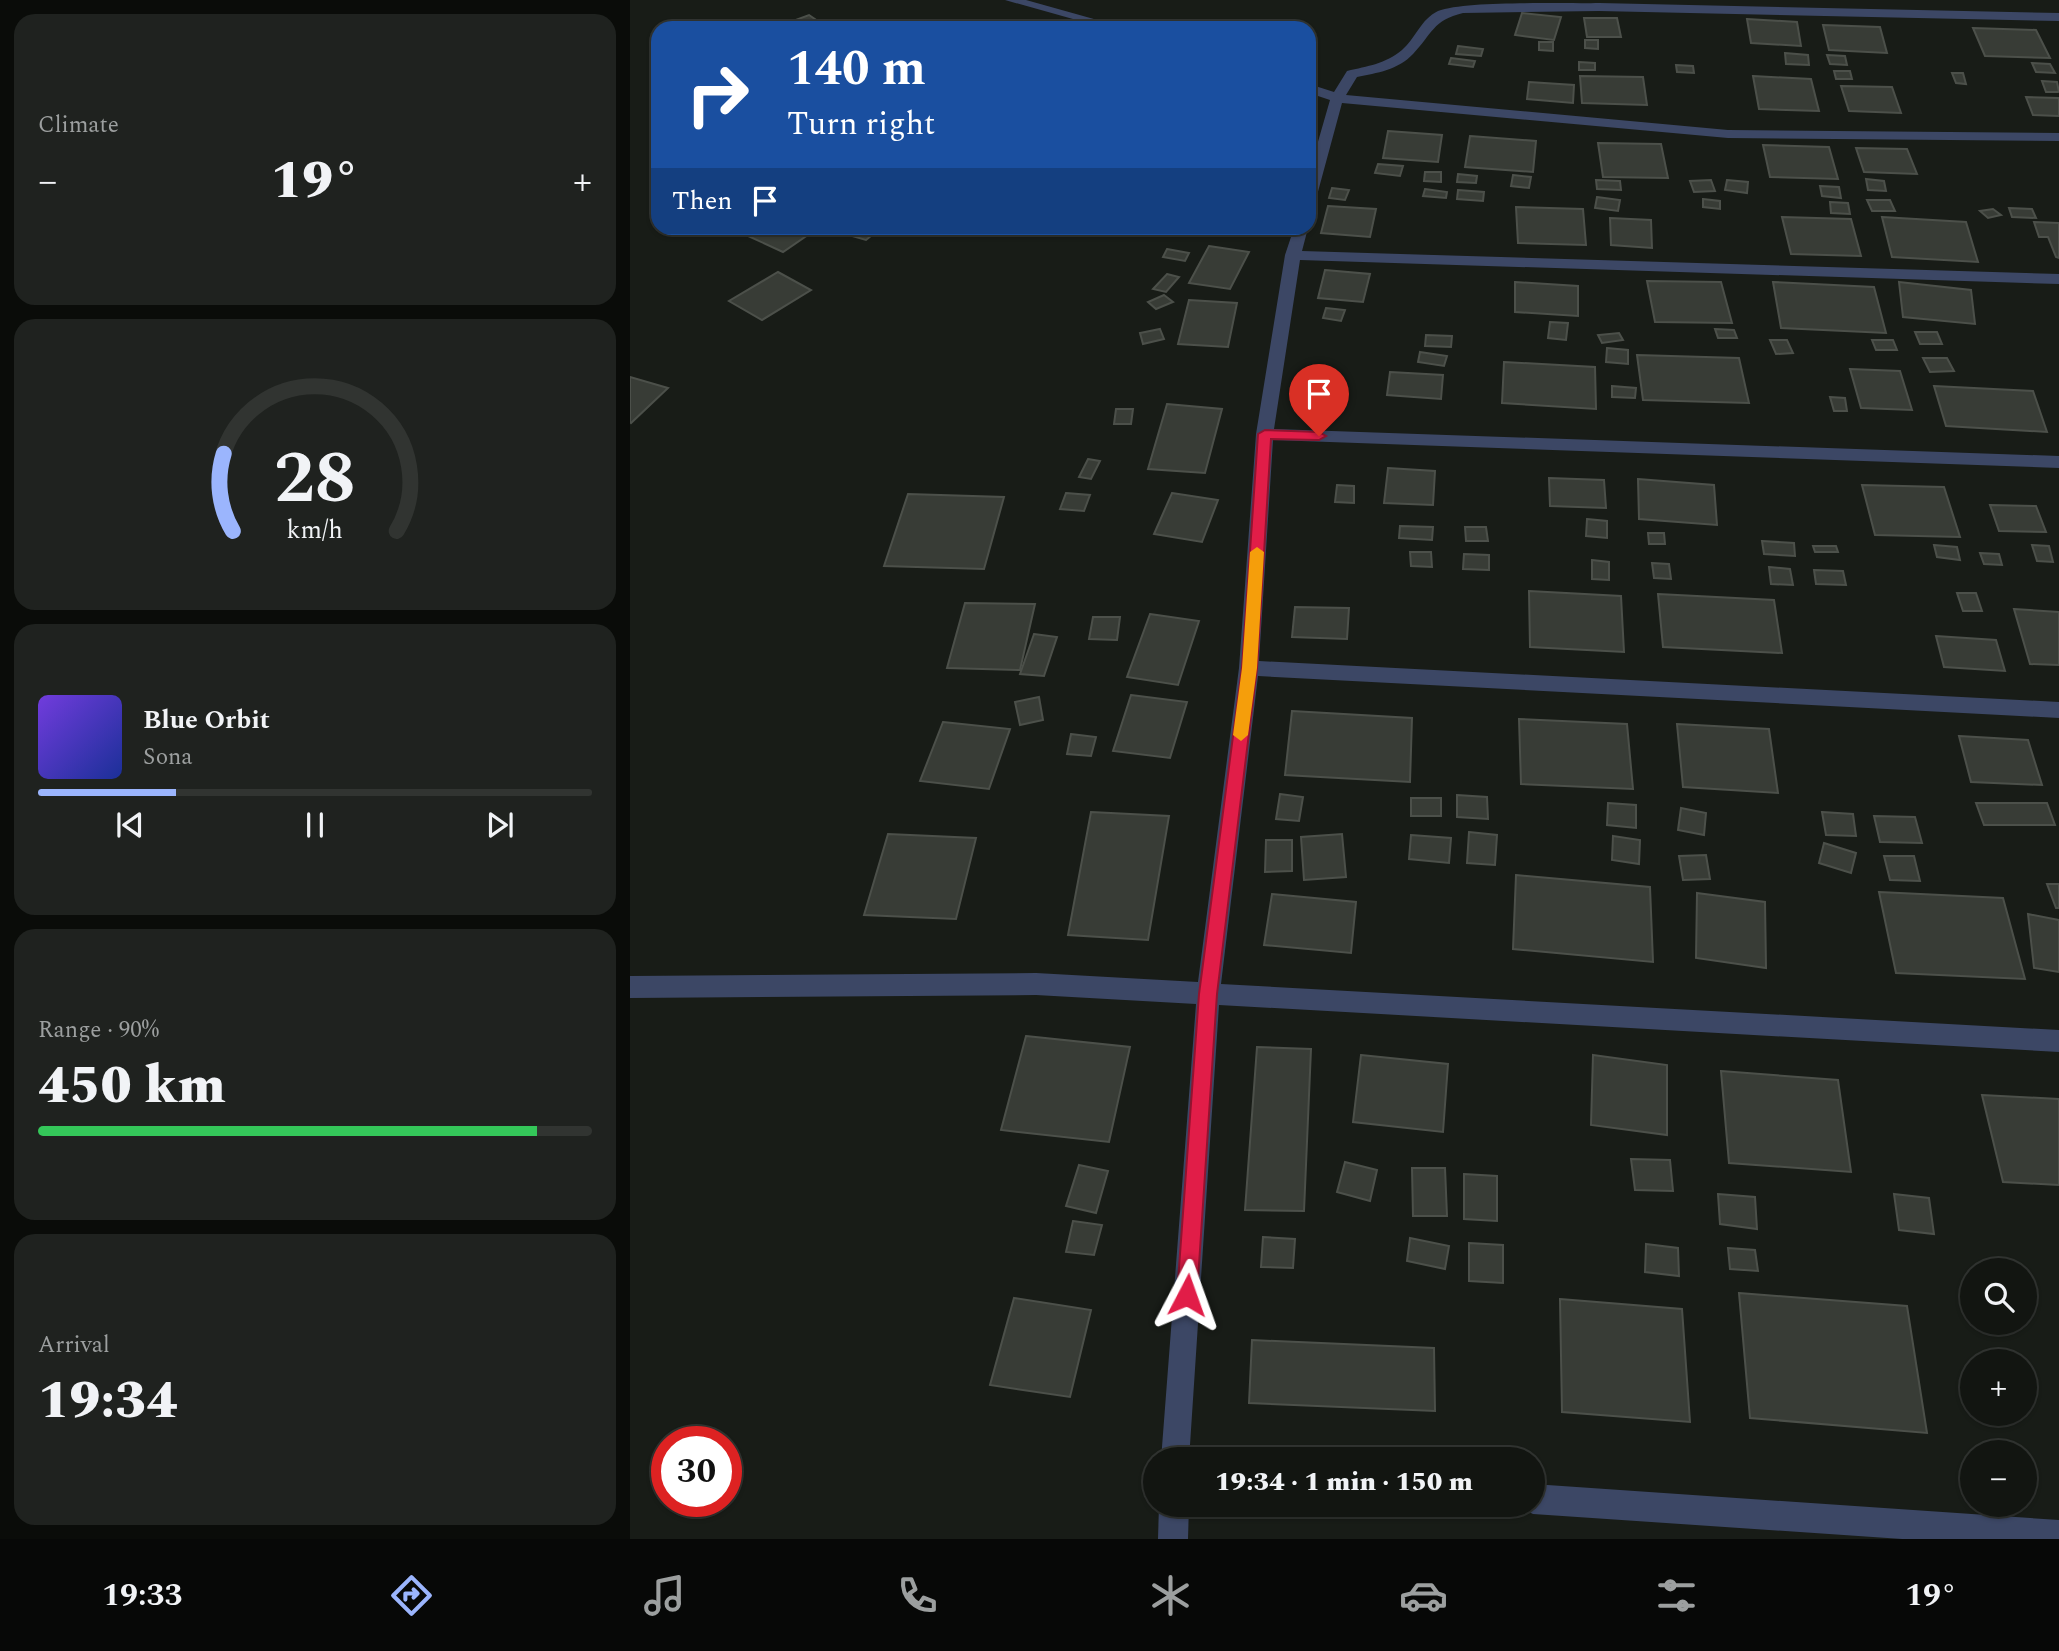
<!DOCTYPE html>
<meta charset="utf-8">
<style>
:root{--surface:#121511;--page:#1f221f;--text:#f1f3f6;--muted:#9c9f9f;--line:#313431;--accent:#9bb5fd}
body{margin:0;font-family:Spectral,serif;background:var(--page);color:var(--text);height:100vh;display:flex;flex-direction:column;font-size:26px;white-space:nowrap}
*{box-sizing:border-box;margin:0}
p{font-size:23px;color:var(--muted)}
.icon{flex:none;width:38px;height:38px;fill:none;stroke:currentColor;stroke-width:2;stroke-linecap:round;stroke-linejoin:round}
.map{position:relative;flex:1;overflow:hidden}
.sheet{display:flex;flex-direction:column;gap:14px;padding:14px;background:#0a0c09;width:630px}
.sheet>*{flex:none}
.hud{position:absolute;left:21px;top:21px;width:665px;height:214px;border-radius:21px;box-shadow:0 2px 5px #0004,0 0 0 2px var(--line);background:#1a4fa0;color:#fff;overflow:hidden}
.fabs{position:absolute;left:1330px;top:1258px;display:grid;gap:14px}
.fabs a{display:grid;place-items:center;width:77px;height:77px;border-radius:50%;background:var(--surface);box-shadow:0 2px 5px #0004,0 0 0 2px var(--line);font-size:35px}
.speed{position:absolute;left:21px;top:1426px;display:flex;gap:14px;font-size:35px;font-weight:700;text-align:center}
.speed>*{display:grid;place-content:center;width:91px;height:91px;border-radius:50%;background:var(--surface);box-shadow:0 2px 5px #0004,0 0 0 2px var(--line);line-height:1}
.speed .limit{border:10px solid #d22;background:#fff;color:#111}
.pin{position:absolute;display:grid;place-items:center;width:60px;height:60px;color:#fff;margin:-72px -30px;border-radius:50% 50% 50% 0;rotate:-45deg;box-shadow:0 0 7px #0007}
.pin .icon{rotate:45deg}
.me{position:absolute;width:77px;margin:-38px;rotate:4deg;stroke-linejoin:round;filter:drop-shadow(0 0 5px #0008)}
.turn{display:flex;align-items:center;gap:24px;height:147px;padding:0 21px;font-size:32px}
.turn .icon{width:91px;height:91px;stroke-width:2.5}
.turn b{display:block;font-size:49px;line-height:60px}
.then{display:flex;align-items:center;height:66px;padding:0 21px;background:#0003;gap:14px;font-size:26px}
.big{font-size:52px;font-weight:800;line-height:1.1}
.sheet .widget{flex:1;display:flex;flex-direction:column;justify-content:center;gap:10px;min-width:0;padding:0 24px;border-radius:21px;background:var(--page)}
.sheet .dial{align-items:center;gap:0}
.dial svg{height:182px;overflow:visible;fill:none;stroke:var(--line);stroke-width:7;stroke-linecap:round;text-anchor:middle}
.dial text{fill:var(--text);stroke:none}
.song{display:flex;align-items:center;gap:21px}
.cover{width:84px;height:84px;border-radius:10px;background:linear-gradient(135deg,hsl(260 70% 55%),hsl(230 70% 35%))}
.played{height:7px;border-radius:4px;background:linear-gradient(90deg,var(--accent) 25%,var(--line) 25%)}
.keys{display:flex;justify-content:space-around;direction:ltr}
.heat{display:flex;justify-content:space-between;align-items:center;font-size:38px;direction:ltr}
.charge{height:10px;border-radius:5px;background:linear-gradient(90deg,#34c759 90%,var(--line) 0)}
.trip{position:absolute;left:513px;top:1447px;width:402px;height:70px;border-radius:35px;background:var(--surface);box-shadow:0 2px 5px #0004,0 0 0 2px var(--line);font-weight:800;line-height:70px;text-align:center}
.tabs{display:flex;height:112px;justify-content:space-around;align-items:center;background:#070807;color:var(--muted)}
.tabs .icon{width:49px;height:49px}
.tabs .on{color:var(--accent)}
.tabs b{font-size:32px;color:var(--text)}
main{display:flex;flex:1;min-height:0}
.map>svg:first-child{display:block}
.building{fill:#383c36;stroke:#4c504a;stroke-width:2}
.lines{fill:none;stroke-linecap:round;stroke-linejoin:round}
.street{fill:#3c4765;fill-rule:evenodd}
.route{fill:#e11d48;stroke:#92132f;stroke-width:2}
.slow{fill:#f59e0b}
</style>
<main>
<section class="sheet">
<div class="widget"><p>Climate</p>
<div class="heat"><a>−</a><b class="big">19°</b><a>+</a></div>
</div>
<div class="widget dial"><svg viewBox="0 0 100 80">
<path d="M14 69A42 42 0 1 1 86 69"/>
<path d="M14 69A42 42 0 0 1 10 35" stroke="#9bb5fd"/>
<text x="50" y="56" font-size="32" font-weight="700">28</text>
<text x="50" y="72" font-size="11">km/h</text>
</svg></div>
<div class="widget">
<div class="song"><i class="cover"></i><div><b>Blue Orbit</b><p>Sona</p></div></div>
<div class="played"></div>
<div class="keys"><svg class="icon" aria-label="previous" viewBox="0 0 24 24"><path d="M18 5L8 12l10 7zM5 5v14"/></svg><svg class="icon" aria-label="pause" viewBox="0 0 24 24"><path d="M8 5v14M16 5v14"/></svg><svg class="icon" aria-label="next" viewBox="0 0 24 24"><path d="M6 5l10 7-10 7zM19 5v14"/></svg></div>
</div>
<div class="widget"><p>Range · 90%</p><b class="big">450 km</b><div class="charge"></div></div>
<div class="widget"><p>Arrival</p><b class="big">19:34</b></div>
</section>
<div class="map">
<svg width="1429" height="1539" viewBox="0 0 1429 1539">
<rect width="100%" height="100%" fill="#181c17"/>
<!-- building -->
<g class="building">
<polygon points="892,13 931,17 924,40 885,35"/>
<polygon points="179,15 198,28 157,28 152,25"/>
<polygon points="954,18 987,18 991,37 957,37"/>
<polygon points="1117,19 1167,22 1171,46 1121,43"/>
<polygon points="1193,25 1250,27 1257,53 1199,50"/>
<polygon points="1343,28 1406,30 1420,58 1355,56"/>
<polygon points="955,40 968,40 968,49 955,48"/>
<polygon points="909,42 923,42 923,51 909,50"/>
<polygon points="828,46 853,49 851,56 826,54"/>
<polygon points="1155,53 1178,55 1179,65 1156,64"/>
<polygon points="1197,55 1215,56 1217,65 1200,64"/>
<polygon points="821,58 845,61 843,67 819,64"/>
<polygon points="949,62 965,63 965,70 949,70"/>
<polygon points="1402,63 1420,64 1425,73 1406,72"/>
<polygon points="1046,65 1063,66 1064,73 1047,72"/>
<polygon points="1204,71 1220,71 1222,79 1206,79"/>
<polygon points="1322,73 1333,73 1336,84 1326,83"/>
<polygon points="950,76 1013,77 1017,105 952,103"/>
<polygon points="1123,76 1181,79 1189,111 1129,109"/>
<polygon points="1412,81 1427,82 1429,92 1416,92"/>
<polygon points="899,82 944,85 943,103 897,99"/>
<polygon points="1211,86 1262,87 1271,113 1219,111"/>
<polygon points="1396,97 1429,98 1429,116 1403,115"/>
<polygon points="758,131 812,135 808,162 753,158"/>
<polygon points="840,136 906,141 903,172 835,167"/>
<polygon points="968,143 1031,144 1038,178 973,177"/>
<polygon points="1133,145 1199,147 1208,179 1140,177"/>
<polygon points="1226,148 1277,149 1287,174 1234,172"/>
<polygon points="748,164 773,166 770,176 745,173"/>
<polygon points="795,172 811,172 811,182 794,181"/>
<polygon points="828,174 847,176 846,183 827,182"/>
<polygon points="883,175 901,177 899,188 881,186"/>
<polygon points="1236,179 1254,181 1256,191 1238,190"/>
<polygon points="966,180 990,181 991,190 967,189"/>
<polygon points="1081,180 1085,191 1064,192 1060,181"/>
<polygon points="1097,180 1118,182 1117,193 1095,190"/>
<polygon points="1190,186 1209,187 1211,198 1192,196"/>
<polygon points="702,188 719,190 715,200 699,198"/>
<polygon points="795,189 817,192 816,198 793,196"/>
<polygon points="828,190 854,192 853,201 827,199"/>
<polygon points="967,197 990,200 988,211 965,208"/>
<polygon points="1073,199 1090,201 1090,209 1073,207"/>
<polygon points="1237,200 1260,200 1265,211 1242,211"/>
<polygon points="1200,202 1218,203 1220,214 1201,213"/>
<polygon points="698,206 746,209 740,237 691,233"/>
<polygon points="886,207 953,209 956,245 888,243"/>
<polygon points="1379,208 1402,209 1406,218 1382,217"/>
<polygon points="1363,209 1371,215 1358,218 1350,211"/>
<polygon points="1152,217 1221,219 1231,256 1161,254"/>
<polygon points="1252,217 1336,222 1348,262 1262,257"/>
<polygon points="980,218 1021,220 1022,248 981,245"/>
<polygon points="1404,222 1429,223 1429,258 1426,257 1418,237 1409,237"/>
<polygon points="127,228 188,228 153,252 116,235"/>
<polygon points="203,228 251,228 236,240 201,230"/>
<polygon points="579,246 619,252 600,289 559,283"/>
<polygon points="537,249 559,253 555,261 533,257"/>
<polygon points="695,270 740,274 733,302 688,298"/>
<polygon points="148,272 181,290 132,320 99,301"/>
<polygon points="537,274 549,277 536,292 523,289"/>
<polygon points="1017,281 1091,282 1102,323 1025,322"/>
<polygon points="885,282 948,286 948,316 885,312"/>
<polygon points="1143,282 1244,287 1256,333 1151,328"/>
<polygon points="1269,282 1341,290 1345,324 1273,317"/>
<polygon points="534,295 543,302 526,309 518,302"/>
<polygon points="559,300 607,303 598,347 548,344"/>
<polygon points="696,308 715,310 711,321 693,318"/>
<polygon points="920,322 938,323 936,340 918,338"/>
<polygon points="530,329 534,339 513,344 510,333"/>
<polygon points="1085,329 1104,330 1107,338 1088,338"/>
<polygon points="1285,332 1307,332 1312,344 1290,344"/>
<polygon points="989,333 993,340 972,343 968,335"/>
<polygon points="796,335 822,336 821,347 795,346"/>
<polygon points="1140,340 1157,340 1163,353 1146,354"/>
<polygon points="1242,340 1263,340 1267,350 1246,350"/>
<polygon points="977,348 998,350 998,364 976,362"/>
<polygon points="790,352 817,356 814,366 788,362"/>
<polygon points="1007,355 1109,358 1119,403 1013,400"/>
<polygon points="1293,358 1317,358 1324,371 1300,372"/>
<polygon points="874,362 965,367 966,409 872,403"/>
<polygon points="1220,369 1270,371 1282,410 1231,408"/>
<polygon points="760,372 813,375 811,399 757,395"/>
<polygon points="0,377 38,388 1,423 0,422"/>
<polygon points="982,386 1006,388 1005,398 982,397"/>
<polygon points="1304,386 1403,391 1417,432 1316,426"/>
<polygon points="1200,397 1215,398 1217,411 1204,411"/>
<polygon points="537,404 592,409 575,473 518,469"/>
<polygon points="486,409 503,409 501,424 484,424"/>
<polygon points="458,459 470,461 461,479 449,477"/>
<polygon points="758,468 805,471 803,505 754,503"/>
<polygon points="919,478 974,480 976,508 920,506"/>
<polygon points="1008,479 1084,485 1087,525 1009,519"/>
<polygon points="707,485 724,486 724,503 705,502"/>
<polygon points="1232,485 1314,487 1330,537 1245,535"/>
<polygon points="436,493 460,495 454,511 430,509"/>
<polygon points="542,493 588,500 572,542 524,534"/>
<polygon points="278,494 374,497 354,569 254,566"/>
<polygon points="1360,505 1406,506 1416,532 1369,531"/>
<polygon points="957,519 977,521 977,538 956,536"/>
<polygon points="770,526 803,527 802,540 769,538"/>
<polygon points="835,527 856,527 858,541 836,541"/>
<polygon points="1018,533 1034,533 1035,544 1019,544"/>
<polygon points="1132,541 1164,543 1165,556 1134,554"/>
<polygon points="1304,545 1327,547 1330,560 1307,557"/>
<polygon points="1402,545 1419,546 1423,562 1407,561"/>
<polygon points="1183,546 1206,546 1208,552 1185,552"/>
<polygon points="780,552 801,552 802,567 781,566"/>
<polygon points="1350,553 1369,554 1372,565 1354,564"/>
<polygon points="834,554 859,555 859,570 833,569"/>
<polygon points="962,560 979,562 979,580 962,579"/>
<polygon points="1022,563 1039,564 1041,579 1024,578"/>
<polygon points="1139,567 1160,569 1163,585 1141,584"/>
<polygon points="1184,570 1213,571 1216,585 1186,584"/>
<polygon points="899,591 991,596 994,652 900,647"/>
<polygon points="1327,593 1346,593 1352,611 1333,611"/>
<polygon points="1028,594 1144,600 1152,653 1033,647"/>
<polygon points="335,603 405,604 390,670 317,668"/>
<polygon points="665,607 719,608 717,639 662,637"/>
<polygon points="1384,609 1429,612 1429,665 1400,664"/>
<polygon points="520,614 569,621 548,685 497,677"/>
<polygon points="463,617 490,617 487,640 459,639"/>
<polygon points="404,634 427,637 414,676 390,674"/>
<polygon points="1306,636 1366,640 1375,671 1314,667"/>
<polygon points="501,695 557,702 540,758 483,751"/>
<polygon points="409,697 413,720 390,725 385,702"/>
<polygon points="662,711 782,718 780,782 655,775"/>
<polygon points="889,719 997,724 1003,789 891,784"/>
<polygon points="313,722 380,729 359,789 290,781"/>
<polygon points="1047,724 1139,729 1148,793 1053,787"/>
<polygon points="441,734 466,737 461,756 437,754"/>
<polygon points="1329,736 1398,740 1412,785 1341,782"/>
<polygon points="650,794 673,797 669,821 646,819"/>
<polygon points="827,795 857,797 858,819 827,817"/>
<rect x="781" y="798" width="30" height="18"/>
<polygon points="978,803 1006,805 1006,828 977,825"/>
<polygon points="1346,803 1417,803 1425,825 1354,825"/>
<polygon points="1051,808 1076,813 1074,835 1048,830"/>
<polygon points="461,812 539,816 518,940 438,935"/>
<polygon points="1192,812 1223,814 1226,836 1196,835"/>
<polygon points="1244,816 1285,817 1292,843 1250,842"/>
<polygon points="839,832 867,835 865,865 837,863"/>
<polygon points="258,834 346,838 326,919 234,915"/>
<polygon points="712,834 716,877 674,880 671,837"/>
<polygon points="781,835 821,838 819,863 779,859"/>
<polygon points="983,836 1010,840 1009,864 982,860"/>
<polygon points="636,840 662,840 662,871 635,872"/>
<polygon points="1194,843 1226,853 1221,873 1189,863"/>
<polygon points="1076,855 1080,879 1053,880 1049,856"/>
<polygon points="1254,856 1284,856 1290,881 1260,880"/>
<polygon points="886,875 1020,887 1023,962 883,949"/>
<polygon points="1417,884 1429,884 1429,908 1426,908"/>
<polygon points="1249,892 1373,898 1395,979 1266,973"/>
<polygon points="1067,893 1135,902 1136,968 1066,958"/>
<polygon points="642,894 726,902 721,953 634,945"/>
<polygon points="1398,914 1429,920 1429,972 1404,968"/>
<polygon points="396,1036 500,1047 479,1142 371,1130"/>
<polygon points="627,1047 681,1049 674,1211 615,1210"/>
<polygon points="731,1055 818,1064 813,1132 723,1122"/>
<polygon points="963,1055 1037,1065 1037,1135 961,1125"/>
<polygon points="1091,1071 1208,1080 1221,1172 1099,1163"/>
<polygon points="1352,1095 1429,1099 1429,1185 1373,1182"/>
<polygon points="1001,1159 1040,1160 1043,1191 1005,1190"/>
<polygon points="715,1162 747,1170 740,1201 707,1192"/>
<polygon points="449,1165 478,1171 466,1213 436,1206"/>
<polygon points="782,1168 815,1168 817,1216 783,1216"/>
<polygon points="834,1174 867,1176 867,1221 834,1219"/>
<polygon points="1088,1194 1125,1197 1127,1229 1090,1224"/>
<polygon points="1264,1194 1299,1198 1304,1234 1269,1230"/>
<polygon points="443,1221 472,1225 464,1255 436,1252"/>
<polygon points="633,1237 665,1239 663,1268 631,1267"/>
<polygon points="780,1238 819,1246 815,1269 777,1261"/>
<polygon points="839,1243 873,1245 873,1283 839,1281"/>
<polygon points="1016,1244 1048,1248 1049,1276 1015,1272"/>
<polygon points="1098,1248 1125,1250 1128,1271 1100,1269"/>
<polygon points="1109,1293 1277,1306 1297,1433 1120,1418"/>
<polygon points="384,1298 461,1310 440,1397 360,1385"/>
<polygon points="930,1299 1052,1309 1060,1422 932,1412"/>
<polygon points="622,1340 804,1348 805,1411 619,1403"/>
</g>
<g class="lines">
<!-- street -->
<g class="street">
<polygon points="375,0 396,0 496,28 475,28"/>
<path d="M969 3 1429 13V21L969 11 833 13C803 20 802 34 783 54 768 70 747 73 727 77L716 95 1098 130 1429 133V141L1098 138 712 103 686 199 679 203V173L700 100 679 93V84L704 92 717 71C738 66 755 64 772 50 785 39 791 19 808 11 836 0 934 4 969 3Z"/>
<polygon points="664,228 678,228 672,251 1429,274 1429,284 670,260 644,429 1429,456 1429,468 643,440 629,661 1429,702 1429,718 628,676 591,984 1429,1030 1429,1052 589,1005 559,1460 531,1460 566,1004 406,995 0,998 0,976 406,973 568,982 609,668 626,434 655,255"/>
<polygon points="903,1484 1429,1520 1429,1539 1272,1539 903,1514 893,1509 891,1505 903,1505"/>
<polygon points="529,1505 559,1505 558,1539 528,1539"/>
</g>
</g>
<!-- route -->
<polygon class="route" points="635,430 689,432 696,436 689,440 641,439 627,668 587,994 567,1295 564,1303 557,1306 550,1303 547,1295 569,994 612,668 628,434"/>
<!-- slow -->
<polygon class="slow" points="627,547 634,552 627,668 618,735 611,741 603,735 612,668 620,552"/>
</svg>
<div class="fabs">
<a><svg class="icon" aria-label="search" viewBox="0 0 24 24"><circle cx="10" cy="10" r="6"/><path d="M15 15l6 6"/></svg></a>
<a>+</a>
<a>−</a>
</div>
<div class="speed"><div class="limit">30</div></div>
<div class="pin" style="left:689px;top:436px;background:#d93025"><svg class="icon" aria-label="arrive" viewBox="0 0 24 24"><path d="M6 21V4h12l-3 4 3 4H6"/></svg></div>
<svg class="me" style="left:557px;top:1295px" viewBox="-20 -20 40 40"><path d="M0-17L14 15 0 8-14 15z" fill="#e11d48" stroke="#fff" stroke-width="4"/></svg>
<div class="trip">19:34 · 1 min · 150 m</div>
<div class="hud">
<div class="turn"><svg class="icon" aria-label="right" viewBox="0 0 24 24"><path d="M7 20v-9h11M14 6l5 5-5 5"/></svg><div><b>140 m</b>Turn right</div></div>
<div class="then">Then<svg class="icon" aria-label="arrive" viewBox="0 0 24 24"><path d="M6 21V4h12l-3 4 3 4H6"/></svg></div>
</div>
</div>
</main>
<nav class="tabs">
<b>19:33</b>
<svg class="icon on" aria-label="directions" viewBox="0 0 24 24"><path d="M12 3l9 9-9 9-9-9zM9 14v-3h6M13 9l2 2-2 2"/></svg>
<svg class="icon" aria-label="music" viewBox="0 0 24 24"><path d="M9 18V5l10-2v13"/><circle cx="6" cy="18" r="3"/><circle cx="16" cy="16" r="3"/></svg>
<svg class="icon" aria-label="phone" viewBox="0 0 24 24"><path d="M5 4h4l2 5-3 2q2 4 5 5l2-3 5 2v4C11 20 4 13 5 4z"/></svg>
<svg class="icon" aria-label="climate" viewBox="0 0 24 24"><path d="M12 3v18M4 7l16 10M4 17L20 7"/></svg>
<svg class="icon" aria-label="car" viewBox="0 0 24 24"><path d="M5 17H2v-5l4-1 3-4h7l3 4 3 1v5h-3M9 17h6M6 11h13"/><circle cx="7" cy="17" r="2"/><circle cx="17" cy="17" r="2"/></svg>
<svg class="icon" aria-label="filters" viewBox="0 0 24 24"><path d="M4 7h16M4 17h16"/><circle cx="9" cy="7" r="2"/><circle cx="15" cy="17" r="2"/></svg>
<b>19°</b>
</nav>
